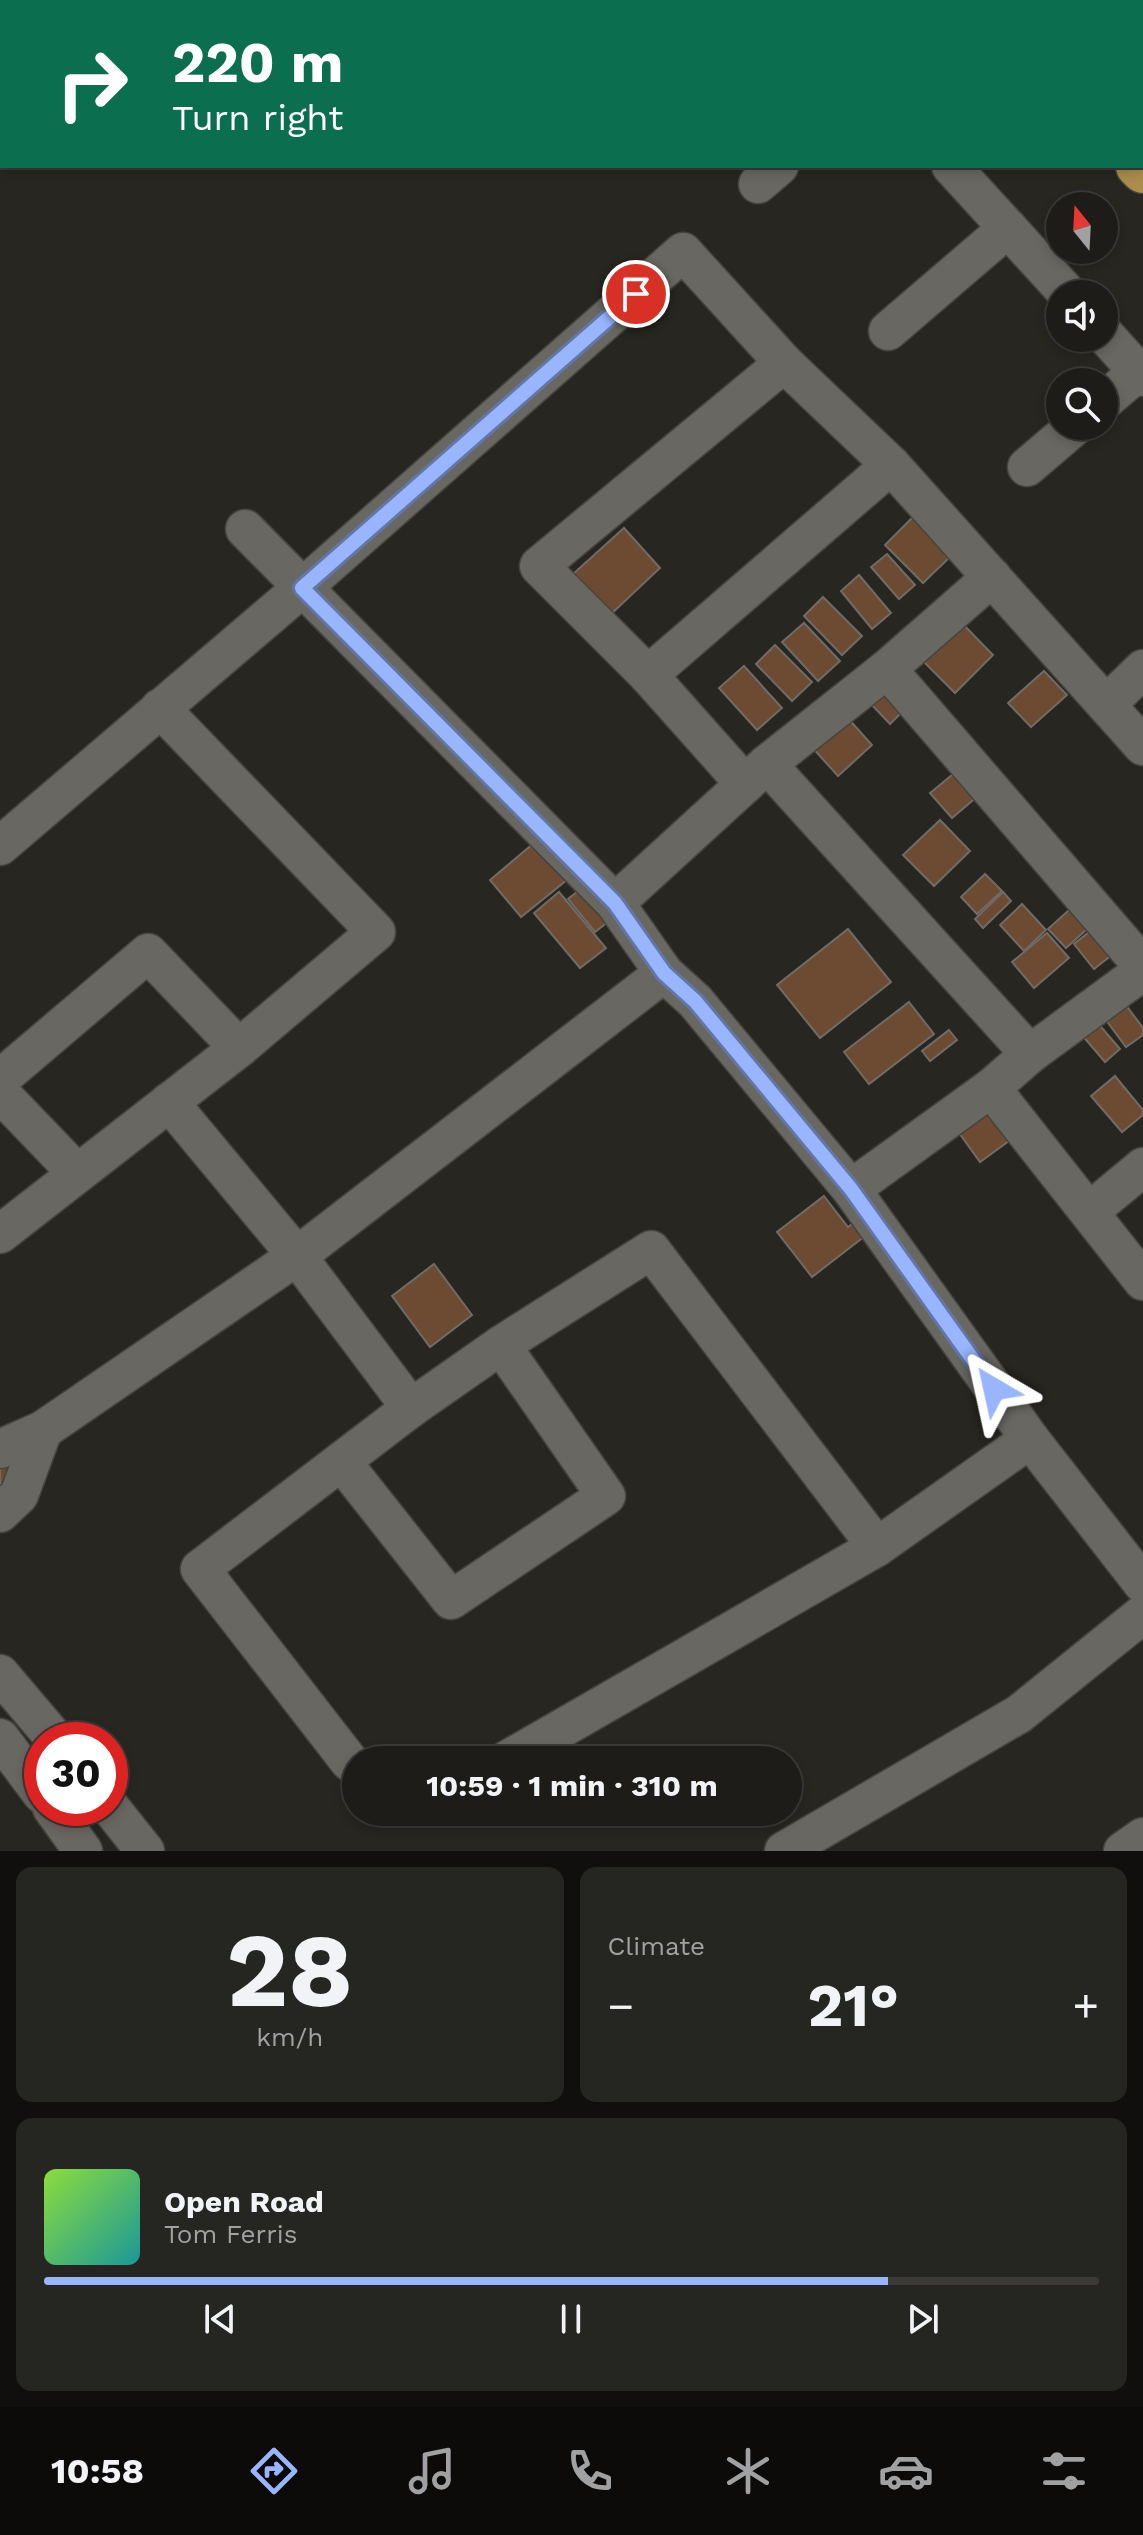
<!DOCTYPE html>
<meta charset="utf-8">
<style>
:root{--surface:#1d1c19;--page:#252522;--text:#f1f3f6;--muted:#a0a1a2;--line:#3b3a38;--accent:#98b5fd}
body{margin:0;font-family:"Work Sans",sans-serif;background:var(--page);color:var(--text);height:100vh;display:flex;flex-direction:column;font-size:30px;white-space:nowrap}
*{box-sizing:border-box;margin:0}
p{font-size:26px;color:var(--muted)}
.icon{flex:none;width:44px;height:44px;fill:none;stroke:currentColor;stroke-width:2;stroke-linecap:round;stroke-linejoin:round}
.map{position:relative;height:1851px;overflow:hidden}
.details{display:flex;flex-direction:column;gap:16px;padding:16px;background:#100f0e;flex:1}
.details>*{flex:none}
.banner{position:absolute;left:0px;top:0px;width:1144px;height:168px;box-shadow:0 4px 12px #0003,0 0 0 2px var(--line);background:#0b6e4f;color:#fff;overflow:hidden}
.needle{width:52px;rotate:342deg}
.fabs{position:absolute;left:1046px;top:192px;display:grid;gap:16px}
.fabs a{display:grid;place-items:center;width:72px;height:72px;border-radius:50%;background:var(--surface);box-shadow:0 4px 12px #0003,0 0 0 2px var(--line);font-size:40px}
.speed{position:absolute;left:24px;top:1722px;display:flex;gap:16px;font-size:40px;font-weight:700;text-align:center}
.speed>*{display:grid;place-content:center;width:104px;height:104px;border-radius:50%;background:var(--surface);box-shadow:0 4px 12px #0003,0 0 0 2px var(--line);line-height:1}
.speed .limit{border:12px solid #d22;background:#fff;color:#111}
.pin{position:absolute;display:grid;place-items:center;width:68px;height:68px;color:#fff;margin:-34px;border:4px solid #fff;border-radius:50%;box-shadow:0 2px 8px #0007}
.me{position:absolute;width:88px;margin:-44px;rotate:324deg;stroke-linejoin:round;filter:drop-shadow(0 0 6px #0008)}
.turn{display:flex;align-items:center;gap:28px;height:168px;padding:0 40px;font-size:36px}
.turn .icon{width:104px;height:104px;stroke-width:2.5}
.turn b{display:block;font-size:56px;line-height:68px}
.big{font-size:60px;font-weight:700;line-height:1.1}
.details .widget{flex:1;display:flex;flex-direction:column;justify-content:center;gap:12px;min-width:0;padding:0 28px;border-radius:16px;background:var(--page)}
.details .dial{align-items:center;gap:0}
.dial b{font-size:104px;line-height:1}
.song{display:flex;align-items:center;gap:24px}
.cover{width:96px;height:96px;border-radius:12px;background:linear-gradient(135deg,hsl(90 70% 55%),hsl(180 70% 35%))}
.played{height:8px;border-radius:4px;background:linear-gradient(90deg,var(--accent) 80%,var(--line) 80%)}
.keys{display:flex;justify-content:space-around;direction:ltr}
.heat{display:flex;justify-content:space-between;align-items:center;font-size:44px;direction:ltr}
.details .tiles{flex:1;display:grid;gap:16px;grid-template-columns:1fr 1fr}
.widget:last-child{grid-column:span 2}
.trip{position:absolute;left:342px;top:1746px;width:460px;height:80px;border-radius:40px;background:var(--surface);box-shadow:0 4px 12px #0003,0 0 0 2px var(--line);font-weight:700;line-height:80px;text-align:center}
.tab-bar{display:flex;height:128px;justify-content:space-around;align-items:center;background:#0c0b0a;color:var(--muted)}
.tab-bar .icon{width:56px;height:56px}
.tab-bar .on{color:var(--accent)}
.tab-bar b{font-size:36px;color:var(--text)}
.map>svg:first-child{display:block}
.building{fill:#6d4b32;stroke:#706b67;stroke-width:2}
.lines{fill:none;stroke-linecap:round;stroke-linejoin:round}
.street-casing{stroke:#454440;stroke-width:41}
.highway-casing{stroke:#454440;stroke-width:47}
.street{stroke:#686761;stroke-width:38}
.highway{stroke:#ab8d4d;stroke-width:44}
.route-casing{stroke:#6376a4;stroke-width:20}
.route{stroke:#98b5fd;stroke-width:14}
</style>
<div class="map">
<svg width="1143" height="1851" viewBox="0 0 1143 1851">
<rect width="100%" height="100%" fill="#272621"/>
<!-- building -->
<g class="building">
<polygon points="914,516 952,555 923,583 885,545"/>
<polygon points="624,528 660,568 610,615 573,574"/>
<polygon points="887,554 915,585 899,599 871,567"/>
<polygon points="859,575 891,613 872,629 841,591"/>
<polygon points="823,597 862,636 842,655 804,616"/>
<polygon points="956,617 993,655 955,693 917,655"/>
<polygon points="804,623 840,661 818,681 782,642"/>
<polygon points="775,645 812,682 792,701 756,664"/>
<polygon points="744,666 782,708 757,730 719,688"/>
<polygon points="1044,671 1067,695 1031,727 1008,703"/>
<polygon points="889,683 910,704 890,724 869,702"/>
<polygon points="845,715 872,745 838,776 810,745"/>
<polygon points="964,765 985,790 952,818 930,793"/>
<polygon points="940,820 970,851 934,886 903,855"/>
<polygon points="541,837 573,875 521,917 490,880"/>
<polygon points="985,874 1002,891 977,914 961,897"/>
<polygon points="587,884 614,917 595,932 568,899"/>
<polygon points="559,892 606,948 580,968 534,913"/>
<polygon points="1003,892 1011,901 983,928 975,919"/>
<polygon points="1078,902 1096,921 1066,948 1048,929"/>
<polygon points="1022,904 1046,930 1024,951 1000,925"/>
<polygon points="848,929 891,982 820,1038 777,985"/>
<polygon points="1093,929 1113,954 1094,969 1074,944"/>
<polygon points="1047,933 1069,958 1034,988 1012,962"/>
<polygon points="1123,1001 1143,1028 1143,1035 1126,1047 1103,1016"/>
<polygon points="909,1002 934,1034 869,1084 844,1052"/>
<polygon points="1090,1014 1120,1049 1105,1062 1075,1027"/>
<polygon points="949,1030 957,1040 930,1061 922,1051"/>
<polygon points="1115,1076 1143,1110 1143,1115 1122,1132 1091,1096"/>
<polygon points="990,1106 1013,1138 980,1162 957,1130"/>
<polygon points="824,1196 848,1227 864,1215 874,1229 812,1277 777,1232"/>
<polygon points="434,1264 472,1315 430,1347 392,1296"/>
<polygon points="0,1453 17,1470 1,1484 0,1483"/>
</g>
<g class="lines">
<defs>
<g id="street">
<polyline points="951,166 1068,294"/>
<polyline points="758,184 779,166"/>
<polyline points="888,331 1008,228"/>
<polyline points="1104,334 1143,377"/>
<polyline points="1104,401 1138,372"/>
<polyline points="1027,467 1075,426"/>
<polyline points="245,529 615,903 664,973 695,1001 851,1189 1030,1439 1143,1584"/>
<polyline points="887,669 1143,966"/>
<polyline points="648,675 891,465"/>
<polyline points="1107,704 1143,669"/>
<polyline points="767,764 1030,1054"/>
<polyline points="745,784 648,675 539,566 784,363"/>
<polyline points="0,846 302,588 683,252 784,363 891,465 1143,746"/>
<polyline points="615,903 767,764 887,669 992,577"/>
<polyline points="0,1079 148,953 239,1048"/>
<polyline points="991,1088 1143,1281"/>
<polyline points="0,1093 77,1173"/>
<polyline points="169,1102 297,1256 411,1408"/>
<polyline points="851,1189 991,1088 1030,1054 1143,971"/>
<polyline points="1090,1211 1143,1167"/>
<polyline points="0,1234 239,1048 376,932 160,708"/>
<polyline points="0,1449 43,1430 297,1256 664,973"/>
<polyline points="342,1462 451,1600 606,1496 501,1345"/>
<polyline points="0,1513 19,1495 43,1430"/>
<polyline points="0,1674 56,1740"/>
<polyline points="0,1738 42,1794"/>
<polyline points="507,1760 877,1547 1030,1439"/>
<polyline points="356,1767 349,1761 200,1569 411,1408 501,1345 651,1250 877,1547"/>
<polyline points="110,1807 145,1851"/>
<polyline points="52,1808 83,1851"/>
<polyline points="784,1851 1019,1714 1143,1614"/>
<polyline points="1123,1851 1143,1837"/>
</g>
<g id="highway">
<polyline points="979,0 981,2"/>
<polyline points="1114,0 1116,2"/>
<polyline points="1142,29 1143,30"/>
<polyline points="1138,166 1143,171"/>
</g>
</defs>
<!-- street casing -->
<use href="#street" class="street-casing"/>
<!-- highway casing -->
<use href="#highway" class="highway-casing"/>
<!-- street -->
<use href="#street" class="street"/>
<!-- highway -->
<use href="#highway" class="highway"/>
</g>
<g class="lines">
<defs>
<polyline id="route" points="636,294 302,588 615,903 664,973 695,1001 851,1189 994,1389"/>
</defs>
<!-- route casing -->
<use href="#route" class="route-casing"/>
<!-- route -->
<use href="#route" class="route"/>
</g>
</svg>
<div class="fabs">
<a><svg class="needle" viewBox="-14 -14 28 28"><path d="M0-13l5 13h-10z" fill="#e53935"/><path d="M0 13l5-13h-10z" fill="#a0a1a2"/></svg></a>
<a><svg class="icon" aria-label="sound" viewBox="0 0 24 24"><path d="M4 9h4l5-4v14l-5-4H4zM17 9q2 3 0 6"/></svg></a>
<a><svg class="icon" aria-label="search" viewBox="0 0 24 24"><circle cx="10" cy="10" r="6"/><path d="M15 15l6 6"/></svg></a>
</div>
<div class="speed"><div class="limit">30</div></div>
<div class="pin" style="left:636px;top:294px;background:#d93025"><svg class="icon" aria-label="arrive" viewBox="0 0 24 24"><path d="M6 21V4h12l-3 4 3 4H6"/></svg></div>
<svg class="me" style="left:994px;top:1389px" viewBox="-20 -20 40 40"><path d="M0-17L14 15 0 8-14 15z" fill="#98b5fd" stroke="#fff" stroke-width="4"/></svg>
<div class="trip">10:59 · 1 min · 310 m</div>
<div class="banner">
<div class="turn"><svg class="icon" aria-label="right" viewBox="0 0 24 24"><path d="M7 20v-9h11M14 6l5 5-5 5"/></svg><div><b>220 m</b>Turn right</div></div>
</div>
</div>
<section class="details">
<div class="tiles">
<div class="widget dial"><b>28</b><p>km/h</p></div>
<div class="widget"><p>Climate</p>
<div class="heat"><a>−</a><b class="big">21°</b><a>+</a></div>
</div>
<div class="widget">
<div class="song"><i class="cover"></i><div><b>Open Road</b><p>Tom Ferris</p></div></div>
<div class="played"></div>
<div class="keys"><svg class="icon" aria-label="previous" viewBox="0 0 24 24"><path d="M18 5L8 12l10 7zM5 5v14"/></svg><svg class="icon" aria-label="pause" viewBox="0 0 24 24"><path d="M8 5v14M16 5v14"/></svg><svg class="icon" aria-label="next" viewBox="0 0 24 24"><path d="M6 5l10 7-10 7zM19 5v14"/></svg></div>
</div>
</div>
</section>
<nav class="tab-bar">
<b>10:58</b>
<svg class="icon on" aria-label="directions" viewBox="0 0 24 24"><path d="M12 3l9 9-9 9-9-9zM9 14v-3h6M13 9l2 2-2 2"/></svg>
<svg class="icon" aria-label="music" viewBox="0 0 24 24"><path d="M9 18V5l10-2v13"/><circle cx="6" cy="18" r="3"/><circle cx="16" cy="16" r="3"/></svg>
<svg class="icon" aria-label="phone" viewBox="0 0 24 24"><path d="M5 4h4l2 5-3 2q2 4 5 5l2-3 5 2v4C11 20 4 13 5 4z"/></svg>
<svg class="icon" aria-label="climate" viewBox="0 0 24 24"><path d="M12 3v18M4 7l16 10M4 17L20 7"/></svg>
<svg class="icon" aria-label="car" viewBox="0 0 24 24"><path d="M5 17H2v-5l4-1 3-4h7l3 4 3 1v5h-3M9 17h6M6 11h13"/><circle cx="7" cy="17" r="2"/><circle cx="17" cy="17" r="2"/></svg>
<svg class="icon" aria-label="filters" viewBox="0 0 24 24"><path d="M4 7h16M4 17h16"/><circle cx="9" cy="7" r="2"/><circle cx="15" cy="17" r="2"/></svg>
</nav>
